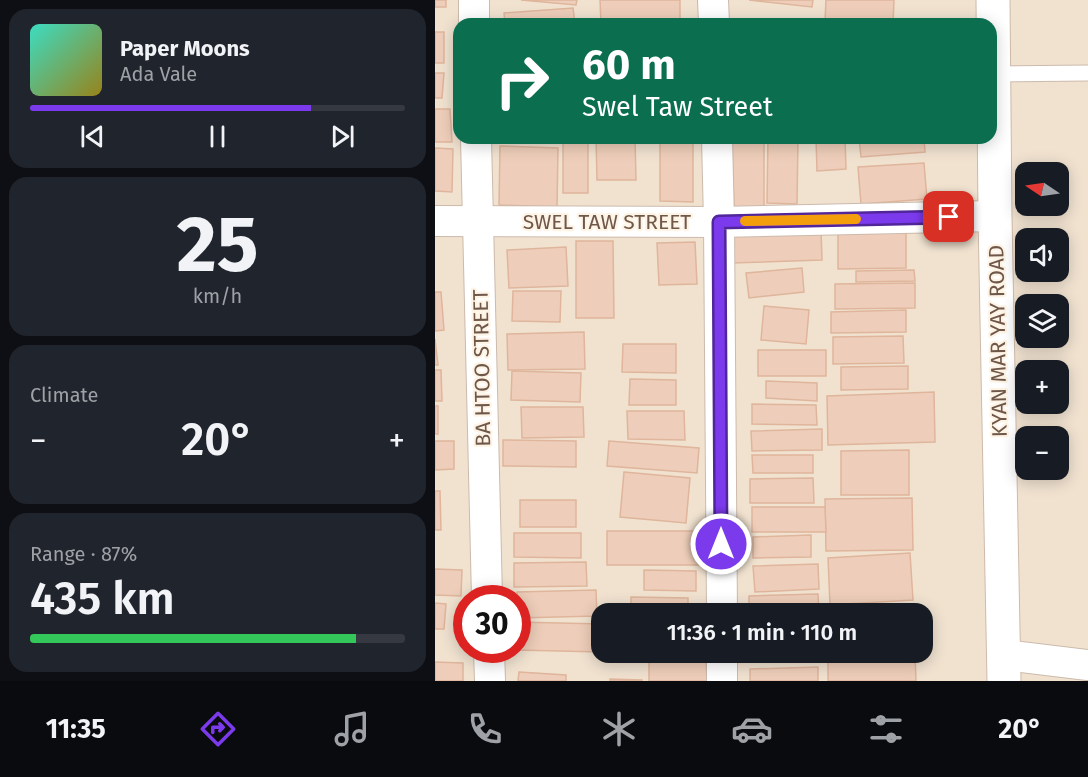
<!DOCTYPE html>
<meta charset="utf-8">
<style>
:root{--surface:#171b24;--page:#20242c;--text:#f1f3f6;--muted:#9ea1a6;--line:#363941;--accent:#7c3aed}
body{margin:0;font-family:"Fira Sans",sans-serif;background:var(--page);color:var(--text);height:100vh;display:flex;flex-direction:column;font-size:22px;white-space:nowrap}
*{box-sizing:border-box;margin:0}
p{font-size:20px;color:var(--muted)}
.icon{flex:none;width:33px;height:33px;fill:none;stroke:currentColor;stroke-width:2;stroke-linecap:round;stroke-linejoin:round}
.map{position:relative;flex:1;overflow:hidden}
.drawer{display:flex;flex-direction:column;gap:9px;padding:9px;background:#0d0f14;width:435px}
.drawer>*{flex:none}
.hud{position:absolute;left:18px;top:18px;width:544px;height:126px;border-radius:18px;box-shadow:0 3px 15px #0003;background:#0b6e4f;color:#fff;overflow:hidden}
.needle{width:39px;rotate:283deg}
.buttons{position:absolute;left:580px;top:162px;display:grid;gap:12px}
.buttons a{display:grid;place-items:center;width:54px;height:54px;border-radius:12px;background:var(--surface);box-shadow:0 3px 15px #0003;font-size:30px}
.speed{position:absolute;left:18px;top:585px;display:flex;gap:12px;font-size:30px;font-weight:700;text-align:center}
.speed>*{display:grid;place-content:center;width:78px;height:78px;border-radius:50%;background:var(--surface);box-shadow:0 3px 15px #0003;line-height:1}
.speed .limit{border:9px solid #d22;background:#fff;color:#111}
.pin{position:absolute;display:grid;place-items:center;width:51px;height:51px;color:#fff;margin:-26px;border-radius:12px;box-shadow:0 3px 9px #0006}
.me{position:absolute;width:66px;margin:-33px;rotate:0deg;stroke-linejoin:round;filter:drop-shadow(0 0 4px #0008)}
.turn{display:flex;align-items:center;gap:21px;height:126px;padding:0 30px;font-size:27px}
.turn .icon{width:78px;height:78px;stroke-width:2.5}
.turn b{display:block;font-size:42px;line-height:51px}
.big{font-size:45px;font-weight:600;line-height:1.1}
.drawer .widget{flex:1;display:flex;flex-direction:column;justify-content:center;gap:9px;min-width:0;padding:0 21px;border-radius:18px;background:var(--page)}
.drawer .dial{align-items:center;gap:0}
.dial b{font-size:78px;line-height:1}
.song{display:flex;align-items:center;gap:18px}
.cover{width:72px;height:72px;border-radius:9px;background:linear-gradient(135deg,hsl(170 70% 55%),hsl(50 70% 35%))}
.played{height:6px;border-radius:3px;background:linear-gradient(90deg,var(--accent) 75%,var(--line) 75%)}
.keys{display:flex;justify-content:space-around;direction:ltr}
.heat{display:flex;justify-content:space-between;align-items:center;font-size:33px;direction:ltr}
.charge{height:9px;border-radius:4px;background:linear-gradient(90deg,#34c759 87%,var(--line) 0)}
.trip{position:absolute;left:156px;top:603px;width:342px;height:60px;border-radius:18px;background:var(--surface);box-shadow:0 3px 15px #0003;font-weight:600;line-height:60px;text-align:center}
.dock{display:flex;height:96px;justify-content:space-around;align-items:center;background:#090b0e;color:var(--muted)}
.dock .icon{width:42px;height:42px}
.dock .on{color:var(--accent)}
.dock b{font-size:27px;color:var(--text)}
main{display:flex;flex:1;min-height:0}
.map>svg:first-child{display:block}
.residential{fill:#f1e2d0;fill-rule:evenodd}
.building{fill:#eeceba;stroke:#dfb59c;stroke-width:1.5}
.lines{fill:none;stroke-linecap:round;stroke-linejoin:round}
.lane-casing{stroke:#ccbaac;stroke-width:17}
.street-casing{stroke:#ccbaac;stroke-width:32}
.secondary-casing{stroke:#cfbaa9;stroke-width:35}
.lane{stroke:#fff;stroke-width:15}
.street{stroke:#fff;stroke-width:30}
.secondary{stroke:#fff;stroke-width:33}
.route-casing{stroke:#51269a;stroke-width:15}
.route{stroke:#7c3aed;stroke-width:10}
.slow{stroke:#f59e0b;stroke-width:10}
.labels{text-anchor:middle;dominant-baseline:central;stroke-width:4.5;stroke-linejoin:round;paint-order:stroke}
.street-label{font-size:21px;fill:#6f574a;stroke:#fef4e6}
</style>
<main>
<section class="drawer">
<div class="widget">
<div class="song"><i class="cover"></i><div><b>Paper Moons</b><p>Ada Vale</p></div></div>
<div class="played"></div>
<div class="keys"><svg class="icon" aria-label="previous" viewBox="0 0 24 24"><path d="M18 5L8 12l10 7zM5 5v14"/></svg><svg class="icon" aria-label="pause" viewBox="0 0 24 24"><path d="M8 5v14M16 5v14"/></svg><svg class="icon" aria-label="next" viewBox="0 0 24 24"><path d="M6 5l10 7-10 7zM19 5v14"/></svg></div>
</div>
<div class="widget dial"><b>25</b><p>km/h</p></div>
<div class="widget"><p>Climate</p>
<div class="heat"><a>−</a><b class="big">20°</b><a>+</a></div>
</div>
<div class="widget"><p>Range · 87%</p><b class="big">435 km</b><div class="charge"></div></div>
</section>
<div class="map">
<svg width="653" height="681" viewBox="0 0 653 681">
<rect width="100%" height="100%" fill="#faf0e1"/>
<!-- residential -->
<path class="residential" d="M0 0H653V681H0ZM24 24H556V138H24ZM591 172H624V206H591ZM591 238H624V272H591ZM591 304H624V338H591ZM591 370H624V404H591ZM591 436H624V470H591ZM32 598H82V650H32ZM166 614H488V652H166Z"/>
<!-- building -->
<g class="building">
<rect x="0" y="0" width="11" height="7"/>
<polygon points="86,0 142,0 141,5"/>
<polygon points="165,0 245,0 245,24 166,24"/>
<polygon points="314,0 378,0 377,7"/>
<polygon points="391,0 459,0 458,22 390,21"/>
<polygon points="138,8 140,24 70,24 69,13"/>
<polygon points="291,20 352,24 291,24"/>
<rect x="0" y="32" width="9" height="31"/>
<polygon points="0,73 9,73 7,98 0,98"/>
<polygon points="0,109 15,109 17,142 0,142"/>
<polygon points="68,138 122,138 122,143 68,141"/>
<rect x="128" y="138" width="25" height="55"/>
<polygon points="161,138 200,138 201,180 162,180"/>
<polygon points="225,138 258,138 258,202 225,201"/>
<polygon points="297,138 329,138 329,209 299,209"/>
<polygon points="333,138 363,138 362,204 332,203"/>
<polygon points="381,138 410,138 411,169 382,171"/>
<polygon points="424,138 489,138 490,152 426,157"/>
<polygon points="65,146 123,148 122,207 64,205"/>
<polygon points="0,148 18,149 17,192 0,191"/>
<polygon points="489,163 492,199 426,204 423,167"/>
<polygon points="386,229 387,260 297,263 295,231"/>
<polygon points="403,233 471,233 471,268 403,269"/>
<polygon points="141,241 178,241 179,318 141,318"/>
<polygon points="260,242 262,284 224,285 222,243"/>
<polygon points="131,247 133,286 74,288 72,250"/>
<polygon points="367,268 369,292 314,298 311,273"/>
<polygon points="479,270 480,281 421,282 421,271"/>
<polygon points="480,283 480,308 400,309 400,284"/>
<polygon points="78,291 126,291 125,322 77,321"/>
<polygon points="0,292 6,292 9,330 0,331"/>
<polygon points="329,306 374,310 371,344 326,340"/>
<polygon points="471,310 471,332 396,333 396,312"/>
<polygon points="149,332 150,369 73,370 72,334"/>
<polygon points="468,336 469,363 398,364 398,337"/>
<polygon points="0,339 3,365 0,365"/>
<polygon points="188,344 241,344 241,373 187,372"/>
<rect x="323" y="350" width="68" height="26"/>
<polygon points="473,366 473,389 406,390 406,367"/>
<polygon points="0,370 6,370 7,401 0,401"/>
<polygon points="77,371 146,373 145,402 76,400"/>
<polygon points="195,379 241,380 241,405 194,405"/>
<polygon points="331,381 382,383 382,401 331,398"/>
<polygon points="499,392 500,442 393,445 392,396"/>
<polygon points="317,404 381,405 382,425 317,424"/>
<rect x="0" y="406" width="3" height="28"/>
<polygon points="86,407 148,407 149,437 87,438"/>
<polygon points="192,411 249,411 250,440 193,439"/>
<polygon points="387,429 387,450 317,451 316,431"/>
<polygon points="68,440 141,441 141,467 68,466"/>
<polygon points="0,441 19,441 19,469 0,470"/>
<polygon points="174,441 264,448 262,473 172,466"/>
<polygon points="474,450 474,495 406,495 406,451"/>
<polygon points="317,455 378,455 378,473 318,473"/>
<polygon points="189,472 255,478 251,523 185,517"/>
<polygon points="378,478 379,503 315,503 315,479"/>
<polygon points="0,491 5,491 6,530 0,530"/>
<polygon points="477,498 478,550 391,551 390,499"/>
<rect x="85" y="500" width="56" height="27"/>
<polygon points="317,507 390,507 391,532 317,532"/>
<rect x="172" y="531" width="92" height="34"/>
<polygon points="79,533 146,533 146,558 79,557"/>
<polygon points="376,535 376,557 318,558 318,537"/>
<polygon points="475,553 478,600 395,605 393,558"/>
<polygon points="151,562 152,586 79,587 79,563"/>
<polygon points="383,564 384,589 320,592 318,566"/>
<polygon points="0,569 27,570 26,596 0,595"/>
<polygon points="209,570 261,571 261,591 209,590"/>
<polygon points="161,590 162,616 83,618 82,592"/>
<polygon points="383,594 384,614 314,614 314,596"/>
<polygon points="196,597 253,598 253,614 196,614"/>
<polygon points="0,603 11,604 9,629 0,629"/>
<polygon points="472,608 472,614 397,614 397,612"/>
<polygon points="82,622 166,624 166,652 82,650"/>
<polygon points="315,652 377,652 378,657 316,662"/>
<polygon points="480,654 481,681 393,681 393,658"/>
<polygon points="271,659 272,681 214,681 214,660"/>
<polygon points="0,662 28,663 28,681 0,681"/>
<polygon points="383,667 383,681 315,681 315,669"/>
<polygon points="84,672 131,675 131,681 83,681"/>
<polygon points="175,679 207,680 207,681 175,681"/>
</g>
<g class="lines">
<defs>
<polyline id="lane" points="559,74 653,73"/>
<g id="street">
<polyline points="39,0 39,24"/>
<polyline points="278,0 279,24"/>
<polyline points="41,138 52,598"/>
<polyline points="282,138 284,222 287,614"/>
<polyline points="0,221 284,222 560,216"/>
<polyline points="54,650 55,681"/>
<polyline points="287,652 287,681"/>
<polyline points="569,655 653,665"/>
</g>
<polyline id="secondary" points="558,0 560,216 569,681"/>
</defs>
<!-- lane casing -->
<use href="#lane" class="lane-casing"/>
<!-- street casing -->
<use href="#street" class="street-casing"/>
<!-- secondary casing -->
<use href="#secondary" class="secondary-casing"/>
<!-- lane -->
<use href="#lane" class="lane"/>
<!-- street -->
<use href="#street" class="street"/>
<!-- secondary -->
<use href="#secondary" class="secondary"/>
</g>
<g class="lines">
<defs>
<polyline id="route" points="286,544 284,222 514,217"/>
</defs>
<!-- route casing -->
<use href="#route" class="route-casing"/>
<!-- route -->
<use href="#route" class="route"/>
<!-- slow -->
<polyline class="slow" points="310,221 421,219"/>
</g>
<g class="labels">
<!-- street labels -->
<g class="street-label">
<text x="172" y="222">SWEL TAW STREET</text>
<text transform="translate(563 341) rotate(-91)">KYAN MAR YAY ROAD</text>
<text transform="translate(47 368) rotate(-91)">BA HTOO STREET</text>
</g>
</g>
</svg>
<div class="buttons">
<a><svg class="needle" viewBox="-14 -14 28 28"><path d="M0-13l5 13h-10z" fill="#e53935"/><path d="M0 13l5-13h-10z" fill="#9ea1a6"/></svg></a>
<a><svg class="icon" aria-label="sound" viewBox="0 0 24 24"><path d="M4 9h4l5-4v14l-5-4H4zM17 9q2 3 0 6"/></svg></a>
<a><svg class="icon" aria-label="layers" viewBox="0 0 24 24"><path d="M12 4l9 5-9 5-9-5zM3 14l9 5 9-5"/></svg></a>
<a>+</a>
<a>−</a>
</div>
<div class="speed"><div class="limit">30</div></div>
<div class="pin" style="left:514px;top:217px;background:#d93025"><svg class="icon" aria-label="arrive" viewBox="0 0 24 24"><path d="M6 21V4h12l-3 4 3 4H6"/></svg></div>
<svg class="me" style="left:286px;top:544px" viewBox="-20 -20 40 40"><circle r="17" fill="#7c3aed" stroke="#fff" stroke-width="3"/><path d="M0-11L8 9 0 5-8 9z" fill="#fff"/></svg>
<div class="trip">11:36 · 1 min · 110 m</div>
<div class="hud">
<div class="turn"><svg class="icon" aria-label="right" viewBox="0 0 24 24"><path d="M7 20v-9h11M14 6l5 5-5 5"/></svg><div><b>60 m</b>Swel Taw Street</div></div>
</div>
</div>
</main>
<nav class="dock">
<b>11:35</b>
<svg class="icon on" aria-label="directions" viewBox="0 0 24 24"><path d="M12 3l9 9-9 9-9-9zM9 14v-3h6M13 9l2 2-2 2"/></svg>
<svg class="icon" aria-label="music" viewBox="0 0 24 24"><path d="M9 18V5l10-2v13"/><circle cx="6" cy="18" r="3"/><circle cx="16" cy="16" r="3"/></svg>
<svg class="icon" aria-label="phone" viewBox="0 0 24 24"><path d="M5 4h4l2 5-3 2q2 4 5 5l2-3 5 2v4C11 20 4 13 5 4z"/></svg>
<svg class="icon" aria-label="climate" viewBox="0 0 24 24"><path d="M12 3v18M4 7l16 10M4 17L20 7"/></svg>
<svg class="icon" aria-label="car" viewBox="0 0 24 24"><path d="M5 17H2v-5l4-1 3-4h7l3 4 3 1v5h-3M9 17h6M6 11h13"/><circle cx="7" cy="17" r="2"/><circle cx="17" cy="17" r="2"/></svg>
<svg class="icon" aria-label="filters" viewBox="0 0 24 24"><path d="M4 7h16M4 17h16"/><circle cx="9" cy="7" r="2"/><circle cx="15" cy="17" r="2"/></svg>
<b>20°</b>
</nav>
